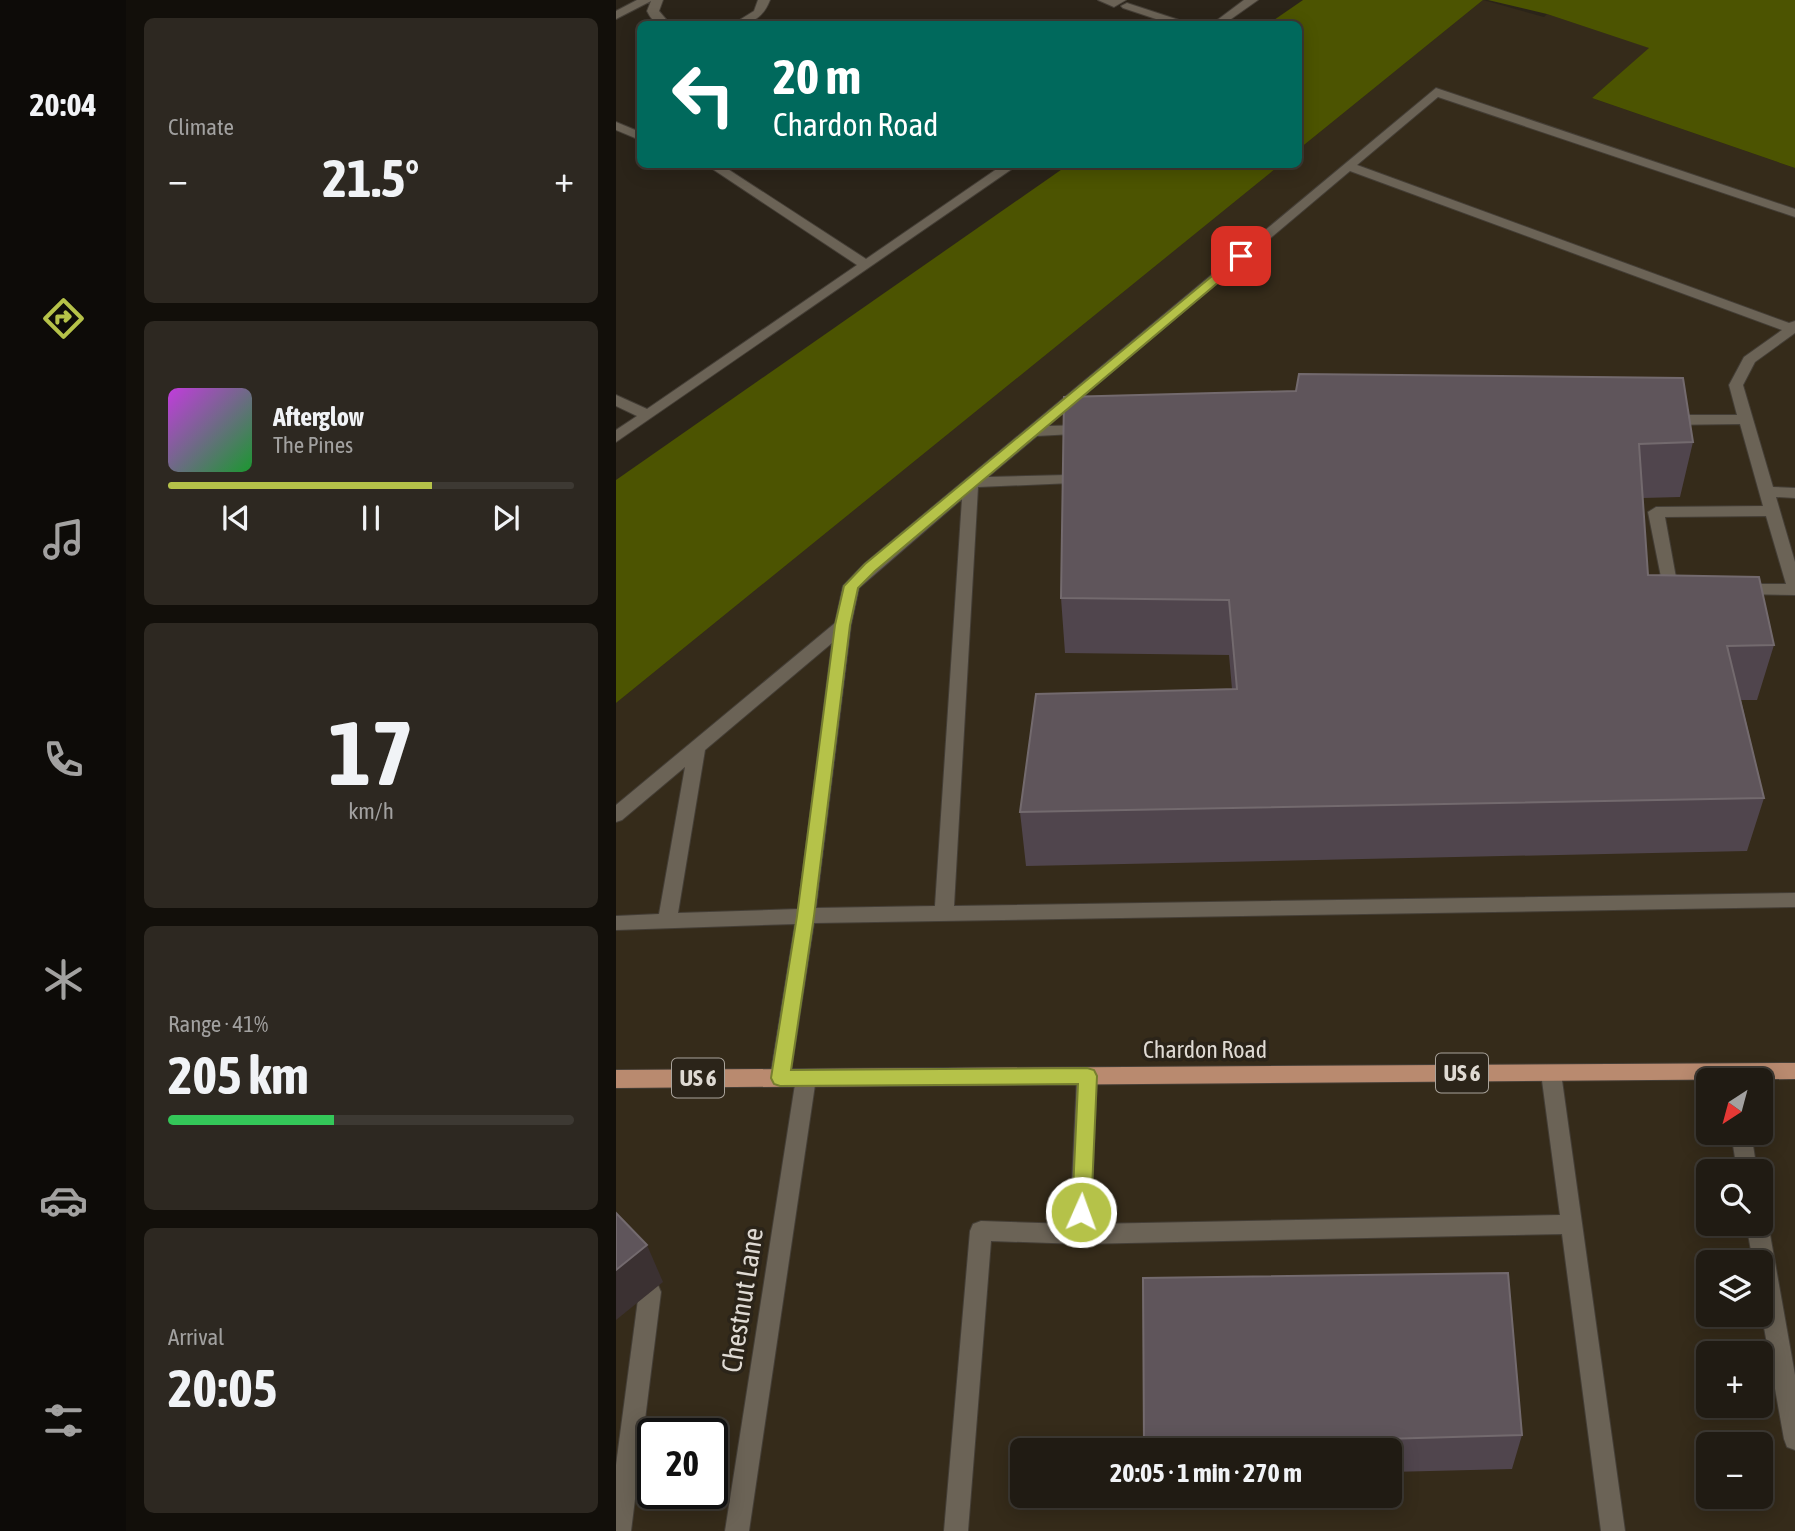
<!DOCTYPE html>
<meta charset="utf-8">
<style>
:root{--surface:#201b13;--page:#2d2821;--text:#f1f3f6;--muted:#a2a1a0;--line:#3d3933;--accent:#b5c249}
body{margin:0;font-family:"Asap Condensed",sans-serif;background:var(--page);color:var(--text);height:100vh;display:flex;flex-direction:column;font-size:26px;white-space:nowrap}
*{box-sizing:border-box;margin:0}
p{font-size:23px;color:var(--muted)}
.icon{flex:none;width:38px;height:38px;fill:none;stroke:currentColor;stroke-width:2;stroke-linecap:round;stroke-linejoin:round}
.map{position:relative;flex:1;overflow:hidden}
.sheet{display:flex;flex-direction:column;gap:18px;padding:18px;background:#120f0a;width:490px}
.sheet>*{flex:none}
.banner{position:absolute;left:21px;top:21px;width:665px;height:147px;border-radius:10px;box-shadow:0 4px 18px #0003,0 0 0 2px var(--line);background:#00695c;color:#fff;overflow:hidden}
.needle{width:46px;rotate:216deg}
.fabs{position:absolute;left:1080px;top:1068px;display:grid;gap:14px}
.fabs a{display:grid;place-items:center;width:77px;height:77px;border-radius:10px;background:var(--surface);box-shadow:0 4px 18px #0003,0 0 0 2px var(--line);font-size:35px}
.speed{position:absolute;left:21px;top:1418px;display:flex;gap:14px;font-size:35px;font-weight:700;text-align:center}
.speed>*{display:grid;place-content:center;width:91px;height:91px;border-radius:50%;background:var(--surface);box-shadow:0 4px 18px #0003,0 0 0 2px var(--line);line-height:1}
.speed .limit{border:4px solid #111;border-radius:10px;background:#fff;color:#111}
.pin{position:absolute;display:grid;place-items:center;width:60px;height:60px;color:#fff;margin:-30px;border-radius:14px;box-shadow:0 4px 10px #0006}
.me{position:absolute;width:77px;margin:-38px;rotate:2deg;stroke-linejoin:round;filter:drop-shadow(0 0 5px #0008)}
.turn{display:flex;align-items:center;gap:24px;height:147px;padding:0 21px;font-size:32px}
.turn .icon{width:91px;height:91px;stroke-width:2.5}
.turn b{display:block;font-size:49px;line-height:60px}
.big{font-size:52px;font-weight:700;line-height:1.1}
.sheet .widget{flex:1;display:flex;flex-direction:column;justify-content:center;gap:10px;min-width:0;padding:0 24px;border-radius:10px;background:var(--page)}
.sheet .dial{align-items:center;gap:0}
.dial b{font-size:91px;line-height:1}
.song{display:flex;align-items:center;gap:21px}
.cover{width:84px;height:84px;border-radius:10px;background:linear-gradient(135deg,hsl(290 70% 55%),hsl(130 70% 35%))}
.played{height:7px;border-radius:4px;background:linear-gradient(90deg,var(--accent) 65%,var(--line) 65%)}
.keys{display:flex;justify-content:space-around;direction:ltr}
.heat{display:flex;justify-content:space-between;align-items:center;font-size:38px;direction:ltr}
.charge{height:10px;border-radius:5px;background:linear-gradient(90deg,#34c759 41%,var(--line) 0)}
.trip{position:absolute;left:394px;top:1438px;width:392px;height:70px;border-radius:10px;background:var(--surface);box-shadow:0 4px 18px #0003,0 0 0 2px var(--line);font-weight:700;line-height:70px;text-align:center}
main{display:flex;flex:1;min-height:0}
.dock{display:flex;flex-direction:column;width:126px;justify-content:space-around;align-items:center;background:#0d0b08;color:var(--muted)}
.dock .icon{width:49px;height:49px}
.dock .on{color:var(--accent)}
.dock b{font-size:32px;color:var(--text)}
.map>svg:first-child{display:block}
.built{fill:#352b1a;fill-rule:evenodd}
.forest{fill:#4c5401}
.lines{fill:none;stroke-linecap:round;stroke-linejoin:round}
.lane-casing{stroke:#443e36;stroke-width:2}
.street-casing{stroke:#443e36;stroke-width:2}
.primary-casing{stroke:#443e36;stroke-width:2}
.lane{fill:#6b6356;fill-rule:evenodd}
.street{fill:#6b6356;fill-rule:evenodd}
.primary{fill:#b98a6f;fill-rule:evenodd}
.wall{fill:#50454d}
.shaded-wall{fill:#3b3132}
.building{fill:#5f555b;stroke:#736a6e;stroke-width:2}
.route{fill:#b5c249;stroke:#767e2f;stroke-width:2}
.labels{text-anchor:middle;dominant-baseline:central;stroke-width:7;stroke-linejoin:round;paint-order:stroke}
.shield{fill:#2b2419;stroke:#a9a39b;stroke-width:2}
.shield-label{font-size:23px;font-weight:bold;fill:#dfdad3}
.street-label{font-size:24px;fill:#dfdad3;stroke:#2b2419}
.near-street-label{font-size:28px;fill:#dfdad3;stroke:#2b2419}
</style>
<main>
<nav class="dock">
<b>20:04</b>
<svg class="icon on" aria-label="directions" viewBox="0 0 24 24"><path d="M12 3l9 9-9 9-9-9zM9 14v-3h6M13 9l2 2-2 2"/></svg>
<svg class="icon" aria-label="music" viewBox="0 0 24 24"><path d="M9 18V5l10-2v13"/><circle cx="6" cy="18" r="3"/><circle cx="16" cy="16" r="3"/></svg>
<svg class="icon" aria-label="phone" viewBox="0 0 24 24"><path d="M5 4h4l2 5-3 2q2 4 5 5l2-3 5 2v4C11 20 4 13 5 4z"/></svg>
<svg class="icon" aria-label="climate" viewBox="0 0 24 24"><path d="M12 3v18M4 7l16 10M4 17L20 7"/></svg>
<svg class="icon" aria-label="car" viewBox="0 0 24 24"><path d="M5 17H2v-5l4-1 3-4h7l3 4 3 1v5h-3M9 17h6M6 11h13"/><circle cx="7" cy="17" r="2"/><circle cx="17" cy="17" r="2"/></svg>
<svg class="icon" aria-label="filters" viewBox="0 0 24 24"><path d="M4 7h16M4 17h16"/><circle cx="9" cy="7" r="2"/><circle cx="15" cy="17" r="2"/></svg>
</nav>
<section class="sheet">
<div class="widget"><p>Climate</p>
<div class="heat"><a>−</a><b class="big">21.5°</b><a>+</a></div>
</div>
<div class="widget">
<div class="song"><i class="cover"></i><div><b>Afterglow</b><p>The Pines</p></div></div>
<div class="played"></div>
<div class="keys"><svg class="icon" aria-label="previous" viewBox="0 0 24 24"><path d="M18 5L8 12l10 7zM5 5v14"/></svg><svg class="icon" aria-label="pause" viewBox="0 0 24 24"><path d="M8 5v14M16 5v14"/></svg><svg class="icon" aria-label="next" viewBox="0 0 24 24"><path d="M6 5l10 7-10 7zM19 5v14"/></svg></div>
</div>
<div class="widget dial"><b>17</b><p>km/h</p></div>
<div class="widget"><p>Range · 41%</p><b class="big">205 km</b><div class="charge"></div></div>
<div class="widget"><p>Arrival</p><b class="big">20:05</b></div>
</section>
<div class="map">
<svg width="1179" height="1531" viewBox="0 0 1179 1531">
<rect width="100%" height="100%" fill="#2b2419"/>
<!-- built -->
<path class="built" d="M867 0 928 17 931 14 1034 48 976 98 1179 168V1531H0V703L664 165 682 164 683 149ZM1092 1080H1144V1132H1092ZM1092 1171H1144V1223H1092ZM1092 1262H1144V1314H1092ZM1092 1353H1144V1405H1092ZM37 1433H96V1493H37ZM1092 1444H1144V1496H1092ZM406 1451H774V1496H406Z"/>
<!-- forest -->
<g class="forest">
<polygon points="687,0 867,0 683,149 682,24 652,24"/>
<polygon points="872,0 1179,0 1179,168 976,98 1033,48 931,14"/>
<polygon points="452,165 664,165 0,703 0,480"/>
</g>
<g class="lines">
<defs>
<g id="lane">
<path d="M21 0H47L43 11 54 24C41 24 37 23 31 11L35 1 0 19V11Z"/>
<path d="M142 0H154C147 18 136 24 117 24L138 11Z"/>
<polygon points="482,0 510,0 498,7"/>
<polygon points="628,0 642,0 608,24 596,24"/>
<polygon points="511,3 569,22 571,24 555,24 507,8 505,6"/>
<path d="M820 88 1179 209V217L822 97 741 165 1173 323 1179 321V333L1139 362 1127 385 1157 487 1179 488V498L1160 497 1179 562V595L1124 594 1116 589 1124 584H1170L1150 516 1049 517 1061 583 1070 584 1072 588 1064 593 1048 592 1032 512 1040 507 1147 506 1124 424 1049 425 1042 420 1049 415H1121L1113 385 1128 357 1166 330 734 171 432 426 470 425 477 430 475 433 421 436 372 477 451 475 456 477 459 480 456 483 362 487 338 906 1179 893V907L198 923 174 1078 171 1084 164 1086 157 1084 154 1078 179 924 0 930V916L43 914 69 767 6 820 0 822V805L219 623 227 586 248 564ZM346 499 319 906 200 908 235 625 243 588ZM216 643 182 909 62 913 89 750Z"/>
<polygon points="0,122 24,132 24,140 0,130"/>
<polygon points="89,164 104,164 250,259 388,164 403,164 0,442 0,430 21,416 0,406 0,395 31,409 241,265"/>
<polygon points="935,1065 942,1067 945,1073 1009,1531 985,1531 946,1234 464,1244 375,1241 352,1531 328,1531 354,1231 357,1224 365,1221 454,1224 461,1076 464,1070 471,1068 478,1070 481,1076 475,1224 944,1215 925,1073 928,1067"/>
<polygon points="1115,1132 1135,1132 1141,1171 1121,1171"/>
<polygon points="1144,1215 1152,1223 1179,1375 1179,1450 1171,1447 1168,1439 1144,1305 1144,1262 1137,1262 1130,1223 1144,1223"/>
<polygon points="34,1282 42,1285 45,1292 15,1531 0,1531 0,1465 23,1292 26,1285"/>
</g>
<polygon id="street" points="190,1070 197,1072 200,1078 133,1531 109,1531 180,1078 183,1072"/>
<polygon id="primary" points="1179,1063 1179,1079 0,1088 0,1070"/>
</defs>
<!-- lane casing -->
<use href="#lane" class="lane-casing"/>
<!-- street casing -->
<use href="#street" class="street-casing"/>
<!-- primary casing -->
<use href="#primary" class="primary-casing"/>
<!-- lane -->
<use href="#lane" class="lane"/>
<!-- street -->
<use href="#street" class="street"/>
<!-- primary -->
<use href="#primary" class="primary"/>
</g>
<!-- wall -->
<g class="wall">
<polygon points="448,397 1077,442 1064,497 1027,498 1032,575 1158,645 1141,700 1125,700 1148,798 1131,851 410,866 404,812 616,689 613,655 449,653 445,598"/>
<polygon points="527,1278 906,1435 896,1469 774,1472 774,1451 529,1451"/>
</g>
<!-- shaded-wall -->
<polygon class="shaded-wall" points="31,1245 47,1282 0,1320 0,1270"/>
<!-- building -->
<g class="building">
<polygon points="683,374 1067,378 1077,442 1023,444 1032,575 1143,577 1158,645 1111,646 1148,798 404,812 420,694 621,689 613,600 445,598 448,397 680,391"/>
<polygon points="0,1213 31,1245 0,1270"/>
<polygon points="892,1273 906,1435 528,1446 527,1278"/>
</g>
<!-- route -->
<polygon class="route" points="625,252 630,253 630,259 259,571 242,588 234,625 198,916 175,1070 471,1068 478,1070 481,1076 475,1212 472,1218 465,1221 459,1218 456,1212 462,1084 164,1086 158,1084 155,1078 181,916 219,625 228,586 249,564"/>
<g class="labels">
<!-- shield labels -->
<g class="shield">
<rect x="820" y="1053.5" width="52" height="39" rx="5"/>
<rect x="56" y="1058.5" width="52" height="39" rx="5"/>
</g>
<g class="shield-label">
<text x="846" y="1073">US 6</text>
<text x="82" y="1078">US 6</text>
</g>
<!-- street labels -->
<g class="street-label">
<text x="589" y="1049">Chardon Road</text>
</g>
<!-- near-street labels -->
<g class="near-street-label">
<text transform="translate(126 1300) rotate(-81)">Chestnut Lane</text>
</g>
</g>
</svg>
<div class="fabs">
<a><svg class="needle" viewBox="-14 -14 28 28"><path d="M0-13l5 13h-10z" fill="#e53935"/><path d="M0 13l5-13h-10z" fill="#a2a1a0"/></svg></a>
<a><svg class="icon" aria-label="search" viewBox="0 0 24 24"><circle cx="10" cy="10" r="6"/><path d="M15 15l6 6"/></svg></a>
<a><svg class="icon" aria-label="layers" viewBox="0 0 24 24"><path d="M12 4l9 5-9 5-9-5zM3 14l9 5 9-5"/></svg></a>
<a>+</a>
<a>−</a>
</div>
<div class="speed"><div class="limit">20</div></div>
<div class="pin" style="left:625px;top:256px;background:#d93025"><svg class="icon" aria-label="arrive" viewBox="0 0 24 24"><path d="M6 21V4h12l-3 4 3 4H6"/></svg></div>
<svg class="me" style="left:465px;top:1212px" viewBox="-20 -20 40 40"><circle r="17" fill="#b5c249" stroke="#fff" stroke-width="3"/><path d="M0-11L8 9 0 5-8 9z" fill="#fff"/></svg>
<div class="trip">20:05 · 1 min · 270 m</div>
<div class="banner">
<div class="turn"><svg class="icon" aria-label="left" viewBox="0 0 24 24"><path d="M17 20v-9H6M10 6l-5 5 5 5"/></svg><div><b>20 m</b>Chardon Road</div></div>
</div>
</div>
</main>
